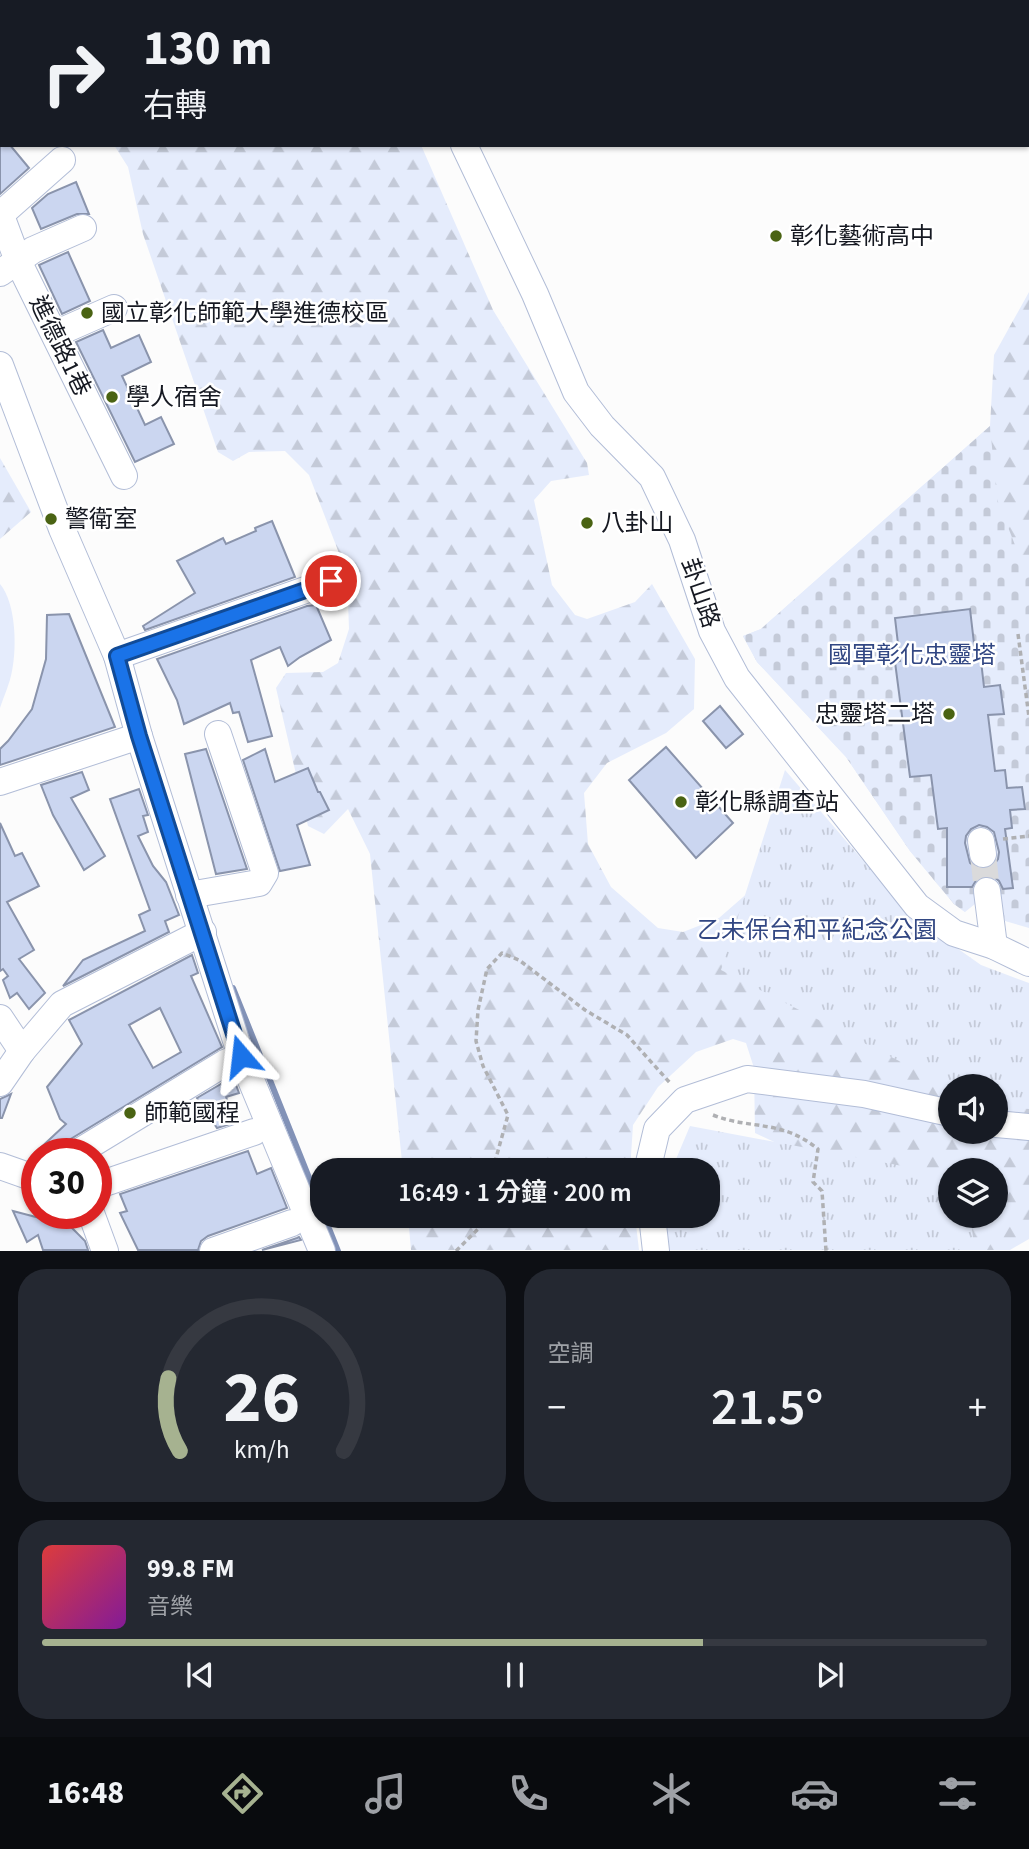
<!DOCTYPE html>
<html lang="zh-TW">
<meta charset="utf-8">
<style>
:root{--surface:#171b24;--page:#242831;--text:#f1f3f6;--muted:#9ea1a6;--line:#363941;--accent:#a6b290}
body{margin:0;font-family:"Source Sans 3","Noto Sans TC",sans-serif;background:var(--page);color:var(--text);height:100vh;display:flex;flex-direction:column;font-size:26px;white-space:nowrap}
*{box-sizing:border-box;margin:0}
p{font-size:23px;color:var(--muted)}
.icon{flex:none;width:38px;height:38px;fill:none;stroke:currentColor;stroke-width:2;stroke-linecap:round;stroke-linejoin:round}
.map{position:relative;height:1251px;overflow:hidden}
.panel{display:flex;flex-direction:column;gap:18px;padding:18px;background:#0d0f14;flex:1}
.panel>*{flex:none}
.hud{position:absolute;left:0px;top:0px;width:1029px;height:147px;box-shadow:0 2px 5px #0004;background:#171b24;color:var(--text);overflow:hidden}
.fabs{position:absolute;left:938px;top:1074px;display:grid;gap:14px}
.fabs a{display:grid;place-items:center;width:70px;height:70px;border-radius:50%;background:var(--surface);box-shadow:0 2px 5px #0004;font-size:35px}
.speed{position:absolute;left:21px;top:1138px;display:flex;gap:14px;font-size:35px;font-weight:700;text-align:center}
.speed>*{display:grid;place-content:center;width:91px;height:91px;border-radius:50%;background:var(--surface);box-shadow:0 2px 5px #0004;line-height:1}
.speed .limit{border:10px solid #d22;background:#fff;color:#111}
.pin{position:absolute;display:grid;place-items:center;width:60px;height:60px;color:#fff;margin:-30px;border:4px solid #fff;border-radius:50%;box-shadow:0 2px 7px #0007}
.me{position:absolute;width:77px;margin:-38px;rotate:343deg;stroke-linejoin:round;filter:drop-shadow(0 0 5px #0008)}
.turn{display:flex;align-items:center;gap:24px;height:147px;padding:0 28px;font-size:32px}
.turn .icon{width:91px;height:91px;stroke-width:2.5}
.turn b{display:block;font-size:49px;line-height:60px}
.big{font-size:52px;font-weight:600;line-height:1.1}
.panel .tile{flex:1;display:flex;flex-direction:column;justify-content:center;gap:10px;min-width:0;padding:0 24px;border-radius:28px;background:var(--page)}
.panel .dial{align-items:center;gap:0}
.dial svg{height:182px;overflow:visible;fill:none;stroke:var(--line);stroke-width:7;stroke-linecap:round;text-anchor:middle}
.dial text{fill:var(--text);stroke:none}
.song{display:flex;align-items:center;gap:21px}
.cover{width:84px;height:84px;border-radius:10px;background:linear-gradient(135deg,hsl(0 70% 55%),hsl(290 70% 35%))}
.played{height:7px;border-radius:4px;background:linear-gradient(90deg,var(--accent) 70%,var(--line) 70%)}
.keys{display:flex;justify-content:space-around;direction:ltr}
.heat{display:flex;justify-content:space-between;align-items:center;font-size:38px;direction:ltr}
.panel .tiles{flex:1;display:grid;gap:18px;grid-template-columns:1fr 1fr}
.tile:last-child{grid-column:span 2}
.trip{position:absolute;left:310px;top:1158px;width:410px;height:70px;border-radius:28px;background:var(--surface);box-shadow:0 2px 5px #0004;font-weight:600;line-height:70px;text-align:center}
.tabs{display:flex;height:112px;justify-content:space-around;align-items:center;background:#090b0e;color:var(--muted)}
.tabs .icon{width:49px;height:49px}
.tabs .active{color:var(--accent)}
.tabs b{font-size:32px;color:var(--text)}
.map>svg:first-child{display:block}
.grass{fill:#e5ecfc}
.forest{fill:url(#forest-firs);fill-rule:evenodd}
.cemetery{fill:url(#cemetery-stones)}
.park{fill:url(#park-tufts)}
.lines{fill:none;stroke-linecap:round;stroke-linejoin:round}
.stream{stroke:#8292b7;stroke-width:6}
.building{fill:#cbd6f0;stroke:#8a94ac;stroke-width:2;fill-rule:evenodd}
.minor-tunnel{stroke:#dadadb;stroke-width:26;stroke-dasharray:26 13;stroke-linecap:butt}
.minor-casing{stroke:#b2bdd7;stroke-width:28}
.path{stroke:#afb0b3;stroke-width:3.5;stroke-dasharray:5 3.5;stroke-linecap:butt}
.minor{stroke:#fff;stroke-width:26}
.route-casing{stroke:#114b97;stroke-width:18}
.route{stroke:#1a73e8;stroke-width:12}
.poi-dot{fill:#4a6313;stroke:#fff;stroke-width:2.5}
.labels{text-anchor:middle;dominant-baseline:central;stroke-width:5;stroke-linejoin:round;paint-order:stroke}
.poi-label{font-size:24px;fill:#161922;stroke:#fff;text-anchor:start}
.street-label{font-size:24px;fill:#161922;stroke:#fff}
.park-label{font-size:24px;fill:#324783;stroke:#fff}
</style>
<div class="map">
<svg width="1029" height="1251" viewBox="0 0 1029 1251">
<defs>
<pattern id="forest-firs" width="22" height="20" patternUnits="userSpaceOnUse" patternTransform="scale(1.75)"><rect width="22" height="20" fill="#e5ecfc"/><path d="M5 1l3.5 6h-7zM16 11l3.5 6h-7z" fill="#c4cad8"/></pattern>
<pattern id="cemetery-stones" width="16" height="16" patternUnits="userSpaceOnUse" patternTransform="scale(1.75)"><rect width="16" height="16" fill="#e5ecfc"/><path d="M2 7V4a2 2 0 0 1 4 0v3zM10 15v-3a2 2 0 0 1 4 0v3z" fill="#c4cad8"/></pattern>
<pattern id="park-tufts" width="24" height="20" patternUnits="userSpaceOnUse" patternTransform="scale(1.75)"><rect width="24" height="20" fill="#e5ecfc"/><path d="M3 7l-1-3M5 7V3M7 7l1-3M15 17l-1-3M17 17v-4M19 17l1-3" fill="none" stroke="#c4cad8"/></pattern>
</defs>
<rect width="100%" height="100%" fill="#fcfcfc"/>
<!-- grass -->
<path class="grass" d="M0 584C16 603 17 647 12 671 10 683 4 696 0 708Z"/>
<!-- forest -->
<g class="forest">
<polygon points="19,0 390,0 391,2 20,2"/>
<polygon points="920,0 1029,0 1029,42 1027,2"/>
<path d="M114 145H421L493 310 587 463 589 475 551 481 534 500 552 585 575 615 587 619 635 602 652 584 695 659 694 709 666 733 607 763 584 793 588 844 611 887 658 928 683 932 719 918 767 876 1029 1012V1239L1010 1250H922L896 1199 755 1133 754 1068 746 1043 733 1039 696 1052 658 1087 633 1125 630 1171H403L370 854 348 809 324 834 308 826 276 688 286 673 323 672 338 663 349 629 347 574 309 475 285 451 249 452 233 461 218 452 143 234 128 167ZM950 1087H996V1132H950ZM950 1171H996V1216H950Z"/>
<polygon points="1029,292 1029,599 965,912 954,904 910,851 846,757 757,662 743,636 761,629 990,426 994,355"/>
<polygon points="0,458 31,512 0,539"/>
<polygon points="408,1216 635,1216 639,1250 411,1250"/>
</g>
<!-- cemetery -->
<polygon class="cemetery" points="990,426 997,499 1015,545 1029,568 1029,928 1005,921 1001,899 980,900 965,912 954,904 910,851 846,757 757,662 743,636 761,629"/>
<!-- park -->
<g class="park">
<polygon points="785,770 910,915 981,965 1029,983 1029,1109 996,1106 996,1087 950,1087 721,970"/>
<polygon points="690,1126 950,1175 950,1216 971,1216 974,1250 661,1250 658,1216 707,1216 707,1171 671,1171"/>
</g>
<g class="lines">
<!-- stream -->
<g class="stream">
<polyline points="233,988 322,1210"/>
<polyline points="324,1216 338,1251"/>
</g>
</g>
<!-- building -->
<g class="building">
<polygon points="0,133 2,145 10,145 29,168 0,194"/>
<polygon points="76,182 89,214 77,214 41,229 32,208 48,194"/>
<polygon points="68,252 90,301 62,314 39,265"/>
<polygon points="103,330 111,348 139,335 151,362 122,376 145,425 161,417 174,444 135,462 76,342"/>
<polygon points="272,521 295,577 145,630 143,626 195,593 177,561 223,538 226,544 256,531 255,528"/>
<polygon points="316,605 331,640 300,657 288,666 280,647 251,660 272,736 248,742 239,712 233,713 230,703 184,724 177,700 157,659 307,606"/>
<path d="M970 609 975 652H980L984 687 1000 685 1004 714 988 715 995 771 1005 770 1007 788 1022 787 1025 809 1010 810 1012 828 1005 829 1013 888 1003 889 999 881 994 877 986 875 977 879 972 887H947V828L938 829 931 775 910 777 895 662 900 661 895 618ZM979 825 987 827 994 832 999 852 998 859 993 866 985 870 977 868 970 863 965 843 966 836 971 829Z"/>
<polygon points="69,614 115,727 0,765 0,749 8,741 32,709 46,659 47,615"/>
<polygon points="720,706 743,734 726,748 703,721"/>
<polygon points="666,747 733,823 696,858 629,780"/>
<polygon points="206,749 247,869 216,874 185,754"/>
<polygon points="265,749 275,782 308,768 318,792 320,792 329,810 297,825 310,865 280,871 243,760"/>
<polygon points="82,772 89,790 71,798 105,856 84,870 53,815 41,785"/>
<polygon points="139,789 148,815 143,816 148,832 138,836 153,866 166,882 179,915 165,921 169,932 63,986 83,960 145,931 139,915 150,910 110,799"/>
<polygon points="0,823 15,856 22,853 39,886 7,902 34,950 19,959 45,993 29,1009 17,993 10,998 3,980 8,976 3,969 0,971"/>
<path d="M192 955 198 973 191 976 222 1047 69 1140 63 1146 61 1153H35L66 1124 60 1119 47 1087 82 1044 69 1020ZM160 1008 181 1052 153 1068 129 1025Z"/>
<polygon points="233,1077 239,1093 226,1097 236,1122 217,1128 197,1098"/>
<polygon points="11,1094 2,1118 0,1118 0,1099"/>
<polygon points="248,1151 257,1174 271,1168 287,1208 208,1236 201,1241 198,1250 138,1250 120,1213 127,1211 120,1194"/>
<polygon points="13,1211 70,1226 85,1241 88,1250 43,1250 38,1235 27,1242"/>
<polygon points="299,1237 301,1240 262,1250 297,1238"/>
</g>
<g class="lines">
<!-- minor-tunnel -->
<polyline class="minor-tunnel" points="983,854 987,891"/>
<defs>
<g id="minor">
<polyline points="429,0 429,2"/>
<polyline points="464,145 535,294 576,392 602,426 652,477 682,540 712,631 737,678 917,906 954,933 994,946 1029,963"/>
<polyline points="0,213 18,261 124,476"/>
<polyline points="0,215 62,160"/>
<polyline points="0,273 33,250 83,228"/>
<polyline points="55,334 114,308"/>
<polyline points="0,365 62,529 117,656 139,736 241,1056 322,1251"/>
<polyline points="117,656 331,581"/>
<polyline points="0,782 139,736"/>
<polyline points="981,841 983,854"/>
<polyline points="987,891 994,946"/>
<polyline points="189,895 259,883 265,873 218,734"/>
<polyline points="0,1018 22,1051"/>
<polyline points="0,1083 22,1051 62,1004 203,932"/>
<polyline points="996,1124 1029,1127"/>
<polyline points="77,1153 225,1063 241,1056"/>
<polyline points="0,1166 37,1179"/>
<polyline points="647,1171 657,1129 685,1100 747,1079 864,1094 950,1113"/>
<polyline points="96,1186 254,1132"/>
<polyline points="91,1213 105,1251"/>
<polyline points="652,1216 656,1251"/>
<polyline points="213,1251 292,1223"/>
</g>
</defs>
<!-- minor casing -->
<use href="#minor" class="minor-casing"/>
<!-- path -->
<g class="path">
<polyline points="1018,634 1029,717"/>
<polyline points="1003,839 1029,836"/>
<path d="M713 1115C751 1130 781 1119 818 1149L813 1182 822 1191 826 1251"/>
<polyline points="498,1171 496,1158 508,1115 483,1066 476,1041 478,1010 487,969 502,953 519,960 585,1010 627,1035 671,1084"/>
<polyline points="456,1251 491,1216"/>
</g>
<!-- minor -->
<use href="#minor" class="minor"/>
</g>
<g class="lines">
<defs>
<polyline id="route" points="241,1056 139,736 117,656 331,581"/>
</defs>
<!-- route casing -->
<use href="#route" class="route-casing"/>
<!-- route -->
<use href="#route" class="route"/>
</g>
<!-- markers -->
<g class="poi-dot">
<circle cx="776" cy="236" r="7"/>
<circle cx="87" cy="313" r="7"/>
<circle cx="112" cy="397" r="7"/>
<circle cx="51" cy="519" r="7"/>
<circle cx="587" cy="523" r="7"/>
<circle cx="949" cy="714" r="7"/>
<circle cx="681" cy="802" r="7"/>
<circle cx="130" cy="1113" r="7"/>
</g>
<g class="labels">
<!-- poi labels -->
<g class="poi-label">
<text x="790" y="236">彰化藝術高中</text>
<text x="101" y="313">國立彰化師範大學進德校區</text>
<text x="126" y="397">學人宿舍</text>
<text x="65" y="519">警衛室</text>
<text x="601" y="523">八卦山</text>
<text x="935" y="714" text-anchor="end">忠靈塔二塔</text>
<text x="695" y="802">彰化縣調查站</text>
<text x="144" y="1113">師範國程</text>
</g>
<!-- street labels -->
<g class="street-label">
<text transform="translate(60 346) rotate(64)">進德路1巷</text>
<text transform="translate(700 593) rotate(71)">卦山路</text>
</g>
<!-- park labels -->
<g class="park-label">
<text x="912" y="655">國軍彰化忠靈塔</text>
<text x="817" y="930">乙未保台和平紀念公園</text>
</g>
</g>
</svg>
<div class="fabs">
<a><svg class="icon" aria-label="sound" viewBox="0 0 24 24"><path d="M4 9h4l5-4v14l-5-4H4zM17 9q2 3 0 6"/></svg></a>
<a><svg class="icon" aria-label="layers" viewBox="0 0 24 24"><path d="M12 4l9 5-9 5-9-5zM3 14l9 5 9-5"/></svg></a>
</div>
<div class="speed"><div class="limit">30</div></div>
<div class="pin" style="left:331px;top:581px;background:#d93025"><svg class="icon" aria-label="arrive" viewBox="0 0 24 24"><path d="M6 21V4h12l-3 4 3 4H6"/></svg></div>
<svg class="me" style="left:241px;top:1056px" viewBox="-20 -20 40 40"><path d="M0-17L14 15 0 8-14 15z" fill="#1a73e8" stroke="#fff" stroke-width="4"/></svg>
<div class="trip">16:49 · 1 分鐘 · 200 m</div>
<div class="hud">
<div class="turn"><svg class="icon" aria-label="right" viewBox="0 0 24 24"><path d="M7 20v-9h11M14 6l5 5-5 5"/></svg><div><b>130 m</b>右轉</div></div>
</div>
</div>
<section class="panel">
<div class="tiles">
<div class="tile dial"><svg viewBox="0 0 100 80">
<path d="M14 69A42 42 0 1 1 86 69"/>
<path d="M14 69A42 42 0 0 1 9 37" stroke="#a6b290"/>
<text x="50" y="56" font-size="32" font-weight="700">26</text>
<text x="50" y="72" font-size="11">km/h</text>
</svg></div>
<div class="tile"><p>空調</p>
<div class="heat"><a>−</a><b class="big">21.5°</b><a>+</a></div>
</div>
<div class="tile">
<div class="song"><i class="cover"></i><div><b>99.8 FM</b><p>音樂</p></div></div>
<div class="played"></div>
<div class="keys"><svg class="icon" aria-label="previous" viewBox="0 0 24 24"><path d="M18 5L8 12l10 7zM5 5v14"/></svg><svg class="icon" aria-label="pause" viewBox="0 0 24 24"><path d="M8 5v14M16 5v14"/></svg><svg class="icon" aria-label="next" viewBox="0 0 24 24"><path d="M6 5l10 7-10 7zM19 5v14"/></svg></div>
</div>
</div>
</section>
<nav class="tabs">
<b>16:48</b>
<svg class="icon active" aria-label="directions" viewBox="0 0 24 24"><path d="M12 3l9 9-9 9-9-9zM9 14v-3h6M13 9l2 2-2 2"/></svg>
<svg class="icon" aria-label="music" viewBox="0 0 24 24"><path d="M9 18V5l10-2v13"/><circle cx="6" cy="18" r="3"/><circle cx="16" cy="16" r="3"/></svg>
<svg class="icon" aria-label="phone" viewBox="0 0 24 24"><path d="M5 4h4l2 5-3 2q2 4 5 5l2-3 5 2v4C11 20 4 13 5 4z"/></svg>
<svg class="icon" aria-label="climate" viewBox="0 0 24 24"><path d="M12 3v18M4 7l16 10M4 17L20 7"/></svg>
<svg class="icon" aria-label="car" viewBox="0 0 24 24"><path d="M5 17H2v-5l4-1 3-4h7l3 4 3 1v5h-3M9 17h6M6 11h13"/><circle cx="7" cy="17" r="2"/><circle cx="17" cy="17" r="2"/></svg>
<svg class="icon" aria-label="filters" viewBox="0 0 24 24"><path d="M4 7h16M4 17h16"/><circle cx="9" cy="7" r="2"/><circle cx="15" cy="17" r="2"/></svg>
</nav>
